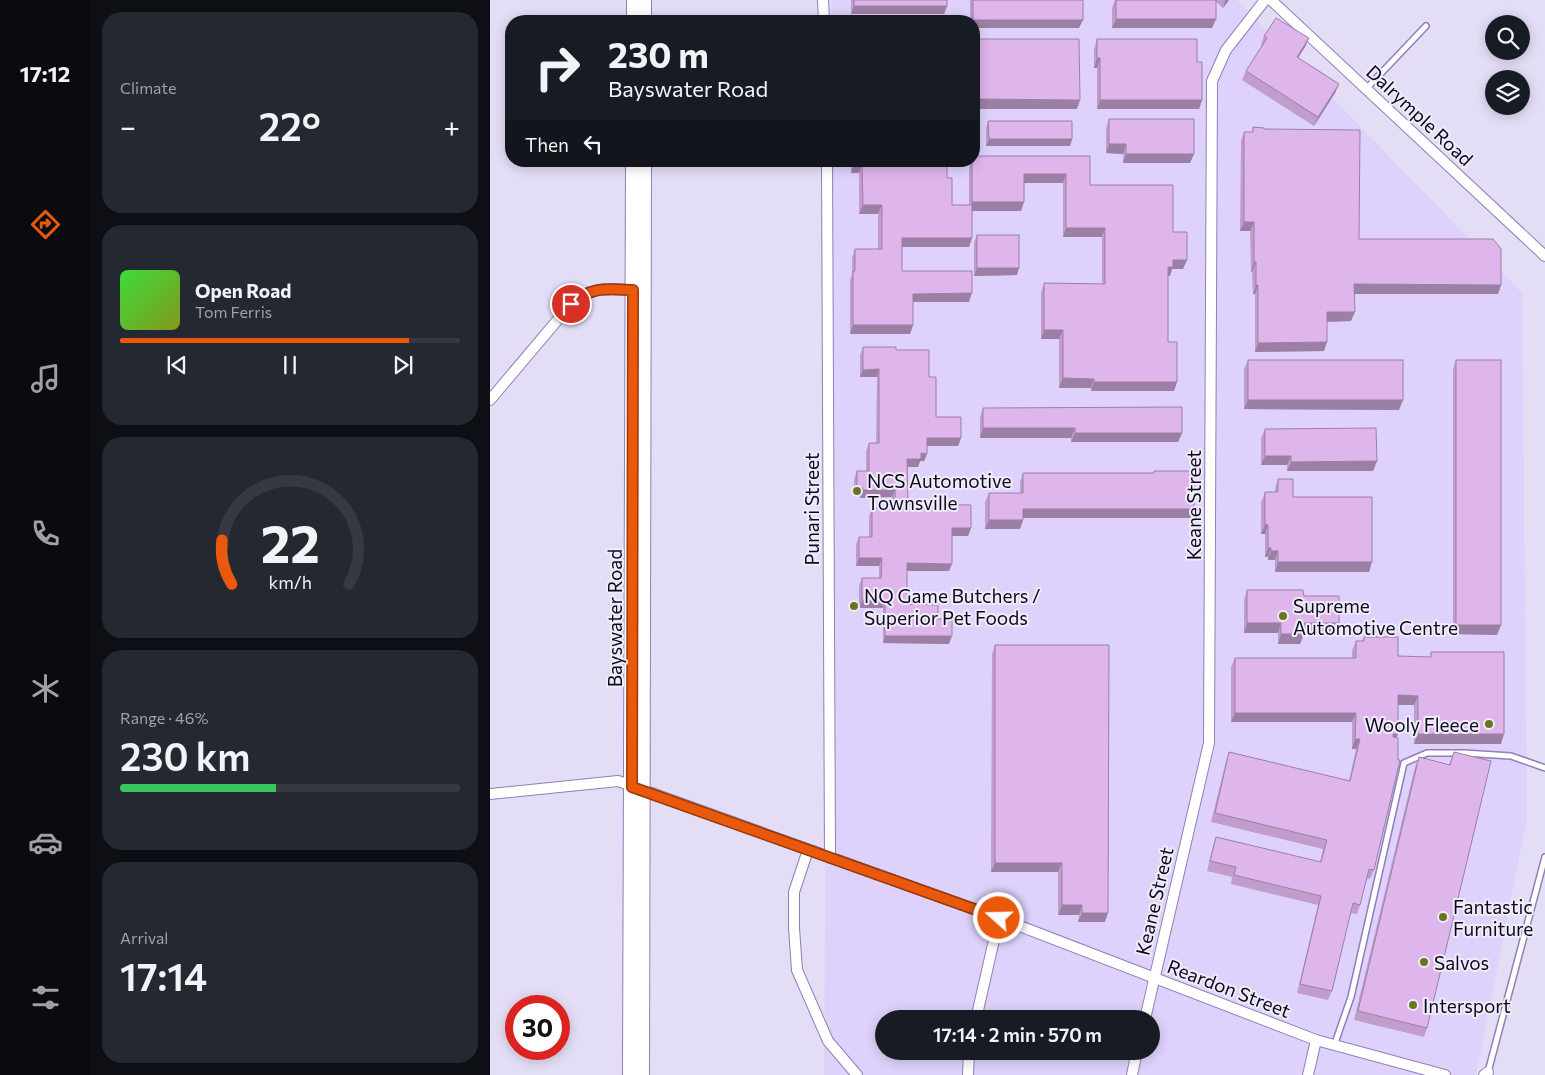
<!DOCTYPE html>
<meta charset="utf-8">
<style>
:root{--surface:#171b24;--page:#242831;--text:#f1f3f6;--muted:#9ea1a6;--line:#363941;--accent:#ea580c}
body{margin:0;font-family:Commissioner,sans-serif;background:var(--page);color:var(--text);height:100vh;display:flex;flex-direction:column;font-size:19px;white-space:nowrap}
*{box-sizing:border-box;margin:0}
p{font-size:16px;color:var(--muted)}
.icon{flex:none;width:28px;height:28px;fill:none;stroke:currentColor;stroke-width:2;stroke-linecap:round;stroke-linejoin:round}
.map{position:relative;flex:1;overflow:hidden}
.sheet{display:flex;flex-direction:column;gap:12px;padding:12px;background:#0d0f14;width:400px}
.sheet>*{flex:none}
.banner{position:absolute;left:15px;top:15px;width:475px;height:152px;border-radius:20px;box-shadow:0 2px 12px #0003;background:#171b24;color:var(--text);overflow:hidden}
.tools{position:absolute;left:995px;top:15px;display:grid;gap:10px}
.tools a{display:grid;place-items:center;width:45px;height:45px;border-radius:50%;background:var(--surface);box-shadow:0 2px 12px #0003;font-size:25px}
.speed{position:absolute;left:15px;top:995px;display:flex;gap:10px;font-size:25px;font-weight:700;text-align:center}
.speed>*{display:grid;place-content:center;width:65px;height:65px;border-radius:50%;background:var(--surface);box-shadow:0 2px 12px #0003;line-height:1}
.speed .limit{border:8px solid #d22;background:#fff;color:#111}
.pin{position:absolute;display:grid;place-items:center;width:42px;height:42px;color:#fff;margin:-21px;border:2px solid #fff;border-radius:50%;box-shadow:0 1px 5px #0007}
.me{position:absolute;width:55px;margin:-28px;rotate:290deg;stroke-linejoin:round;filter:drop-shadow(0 0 4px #0008)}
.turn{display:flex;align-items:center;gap:18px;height:105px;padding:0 20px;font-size:22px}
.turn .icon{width:65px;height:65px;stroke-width:2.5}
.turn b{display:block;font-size:35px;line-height:42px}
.then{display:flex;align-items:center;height:48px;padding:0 20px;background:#0003;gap:10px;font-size:19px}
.big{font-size:38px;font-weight:600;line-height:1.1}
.sheet .widget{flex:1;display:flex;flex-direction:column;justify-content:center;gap:8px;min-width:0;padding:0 18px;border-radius:20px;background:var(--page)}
.sheet .dial{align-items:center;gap:0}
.dial svg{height:130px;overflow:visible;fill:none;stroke:var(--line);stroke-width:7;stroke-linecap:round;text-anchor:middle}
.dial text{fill:var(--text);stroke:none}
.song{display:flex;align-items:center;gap:15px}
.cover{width:60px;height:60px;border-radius:8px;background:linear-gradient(135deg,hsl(120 70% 55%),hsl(70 70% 35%))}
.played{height:5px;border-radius:2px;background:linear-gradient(90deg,var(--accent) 85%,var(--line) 85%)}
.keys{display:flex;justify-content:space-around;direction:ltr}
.heat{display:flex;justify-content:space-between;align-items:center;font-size:28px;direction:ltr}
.charge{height:8px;border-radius:4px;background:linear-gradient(90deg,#34c759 46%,var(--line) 0)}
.trip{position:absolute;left:385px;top:1010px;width:285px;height:50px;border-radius:25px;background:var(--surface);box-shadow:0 2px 12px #0003;font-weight:600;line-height:50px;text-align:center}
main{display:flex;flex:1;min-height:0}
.dock{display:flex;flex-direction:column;width:90px;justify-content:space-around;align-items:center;background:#090b0e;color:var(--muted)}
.dock .icon{width:35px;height:35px}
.dock .on{color:var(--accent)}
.dock b{font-size:22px;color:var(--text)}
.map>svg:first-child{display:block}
.built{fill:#ded2fc;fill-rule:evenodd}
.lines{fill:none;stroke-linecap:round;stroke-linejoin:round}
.service-casing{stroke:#907fb8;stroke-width:8}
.minor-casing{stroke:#907fb8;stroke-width:12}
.secondary-casing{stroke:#907fb8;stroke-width:16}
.service{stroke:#fff;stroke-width:5}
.minor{stroke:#fff;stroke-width:10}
.secondary{stroke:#fff;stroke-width:14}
.wall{fill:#c09dcb}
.shaded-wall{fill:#9c7fa5}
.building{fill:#dfb6ec;stroke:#9c7fa5}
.route-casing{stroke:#983908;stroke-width:12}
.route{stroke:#ea580c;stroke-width:9}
.poi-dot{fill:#687521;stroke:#efecf9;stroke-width:2}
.labels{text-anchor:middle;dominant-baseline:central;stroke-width:4;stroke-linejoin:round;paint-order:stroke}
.street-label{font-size:19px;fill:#0e071b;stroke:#efecf9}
.poi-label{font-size:19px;fill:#0e071b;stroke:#efecf9;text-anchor:start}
</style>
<main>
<nav class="dock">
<b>17:12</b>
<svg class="icon on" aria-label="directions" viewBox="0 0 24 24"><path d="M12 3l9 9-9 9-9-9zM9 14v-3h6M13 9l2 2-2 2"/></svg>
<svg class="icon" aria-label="music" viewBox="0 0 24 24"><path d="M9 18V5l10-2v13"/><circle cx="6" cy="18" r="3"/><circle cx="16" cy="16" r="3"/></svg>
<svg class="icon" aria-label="phone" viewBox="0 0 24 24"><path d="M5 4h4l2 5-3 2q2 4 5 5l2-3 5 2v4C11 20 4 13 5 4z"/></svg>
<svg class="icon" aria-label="climate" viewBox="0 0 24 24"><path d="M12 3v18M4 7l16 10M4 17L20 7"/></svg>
<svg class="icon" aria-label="car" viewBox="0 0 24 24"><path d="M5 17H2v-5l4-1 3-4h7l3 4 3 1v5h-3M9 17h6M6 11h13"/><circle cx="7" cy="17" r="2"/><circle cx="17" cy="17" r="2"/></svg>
<svg class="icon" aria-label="filters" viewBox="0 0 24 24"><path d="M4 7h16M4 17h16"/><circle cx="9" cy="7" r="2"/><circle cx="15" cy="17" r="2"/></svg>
</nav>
<section class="sheet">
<div class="widget"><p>Climate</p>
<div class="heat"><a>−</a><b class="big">22°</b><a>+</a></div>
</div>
<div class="widget">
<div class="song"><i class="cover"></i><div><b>Open Road</b><p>Tom Ferris</p></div></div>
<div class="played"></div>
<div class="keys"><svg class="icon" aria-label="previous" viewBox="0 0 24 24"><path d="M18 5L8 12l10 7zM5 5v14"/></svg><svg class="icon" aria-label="pause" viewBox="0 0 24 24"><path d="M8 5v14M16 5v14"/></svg><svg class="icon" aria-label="next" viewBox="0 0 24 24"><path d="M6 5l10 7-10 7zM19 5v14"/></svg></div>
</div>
<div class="widget dial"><svg viewBox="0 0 100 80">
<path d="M14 69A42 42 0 1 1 86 69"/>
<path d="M14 69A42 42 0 0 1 8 42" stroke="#ea580c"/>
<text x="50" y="56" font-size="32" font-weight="700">22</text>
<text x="50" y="72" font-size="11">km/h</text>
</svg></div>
<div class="widget"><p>Range · 46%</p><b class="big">230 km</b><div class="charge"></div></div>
<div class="widget"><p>Arrival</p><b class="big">17:14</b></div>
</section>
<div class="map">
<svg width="1055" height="1075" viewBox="0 0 1055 1075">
<rect width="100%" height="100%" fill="#e3ddf6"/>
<!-- built -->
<path class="built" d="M341 0H747L1032 293 1037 818 986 1075H334L340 161H484V21H341ZM394 1019H661V1051H394Z"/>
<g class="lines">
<defs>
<g id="service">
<polyline points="876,89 936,26"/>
<polyline points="844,1046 861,997 914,763 937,753 974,753 1021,756 1055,768"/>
<polyline points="998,1072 1055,857"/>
</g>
<g id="minor">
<polyline points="333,0 334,21"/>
<polyline points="781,0 1055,256"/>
<polyline points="337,161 340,858"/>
<path d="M0 400 81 304C105 284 119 290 148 290"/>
<polyline points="0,794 128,781 509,918 826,1040 955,1075"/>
<polyline points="318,850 304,892 304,928 307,970 338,1041 367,1075"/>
<polyline points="486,1019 509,918"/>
<polyline points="655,1019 719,743 722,81 736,50 775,0"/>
<polyline points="478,1075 479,1051"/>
<polyline points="642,1075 647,1051"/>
<polyline points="818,1075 826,1040"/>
<polyline points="994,1075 998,1072"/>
</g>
<g id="secondary">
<polyline points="144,21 144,0"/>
<polyline points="154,21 154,0"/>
<polyline points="140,1075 143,161"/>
<polyline points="152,1075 154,161"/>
</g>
</defs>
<!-- service casing -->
<use href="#service" class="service-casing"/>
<!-- minor casing -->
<use href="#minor" class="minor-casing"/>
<!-- secondary casing -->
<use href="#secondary" class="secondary-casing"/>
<!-- service -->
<use href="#service" class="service"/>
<!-- minor -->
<use href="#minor" class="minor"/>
<!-- secondary -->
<use href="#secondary" class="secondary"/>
</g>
<!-- wall -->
<g class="wall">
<polygon points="361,0 457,0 457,6 454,14 361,14"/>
<polygon points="480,0 593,0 589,28 480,21"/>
<polygon points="625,0 739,0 733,8 726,2 726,19 722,28 622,28 622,8"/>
<polygon points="774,36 819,38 815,47 808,58 849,84 845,93 824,126 752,80 756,71 772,46 771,45"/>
<polygon points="489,39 587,109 484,109 486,48"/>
<polygon points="607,39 707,62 712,100 709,109 607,109 607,68 604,68 604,49"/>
<polygon points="619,119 704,154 700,163 633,163 633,154 616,153 616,128"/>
<polygon points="498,121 582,139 580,146 496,146 496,128"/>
<polygon points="763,127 774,129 869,239 1011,285 1008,294 865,294 861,321 837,322 834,351 765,352 765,294 763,294 762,272 761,272 760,231 750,231 751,141 754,132 762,132"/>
<polygon points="600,156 600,185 683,232 693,269 682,269 680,276 678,276 678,342 687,382 684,391 601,391 601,388 569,388 569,339 551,339 551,293 554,283 612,284 612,237 573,237 573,183 534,183 531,211 482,211 482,238 479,247 412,247 412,271 479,302 423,302 423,325 420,334 360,334 360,280 362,275 362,258 365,249 388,249 388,214 369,214 369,173 361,173 361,161 457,161 457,178 462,205 479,205 479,165 480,161"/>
<polygon points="487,235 527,275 484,276 484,242"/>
<polygon points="373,347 406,350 439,377 446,417 471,438 468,446 437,446 437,454 434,461 430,461 428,467 418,467 418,504 481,528 478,536 462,536 459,571 417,571 417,604 448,619 459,644 393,643 393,608 369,608 369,586 372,578 389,578 389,566 366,566 366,544 369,537 379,537 379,516 382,508 402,508 402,497 370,498 370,496 364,496 364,479 367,471 376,471 376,451 379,443 386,443 387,377 370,377 370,355"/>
<polygon points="758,360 909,410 754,409 754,369"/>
<polygon points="966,360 1007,635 963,634 963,369"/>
<polygon points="493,408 692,433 688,442 581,442 581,438 490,438 490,417"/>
<polygon points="775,429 887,461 883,471 797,471 797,465 771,465 771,438"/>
<polygon points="664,471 701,518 533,518 533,520 530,529 495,529 495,502 499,493 530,493 530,482 533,473 664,473"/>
<polygon points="788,479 803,497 879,572 785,572 785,560 778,560 778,557 775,557 775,534 771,534 771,502 775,492 785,492 785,488"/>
<polygon points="757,590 814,596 846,632 814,632 810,644 788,644 788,633 754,633 754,600"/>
<polygon points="874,637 908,656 940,657 941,652 1011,744 924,744 924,705 908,705 906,738 884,870 880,879 876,878 870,905 867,914 860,913 842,991 838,1000 807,993 828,905 741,884 742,877 717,871 723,846 726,837 830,862 833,849 721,822 736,761 739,752 859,781 866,749 862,749 862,722 741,722 741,667 745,658 862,658 862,650 866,641 872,641"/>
<polygon points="505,645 615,922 588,922 589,915 568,915 568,872 501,872 502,654"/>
<polygon points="964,752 937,1028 934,1037 864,1020 925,767 929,757 959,765"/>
</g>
<!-- shaded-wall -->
<g class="shaded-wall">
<polygon points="736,0 739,0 733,8 735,1"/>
<polygon points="364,6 457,6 454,14 361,14"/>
<polygon points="626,19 726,19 722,28 622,28"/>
<polygon points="483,20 593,20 589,28 484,28 484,21 482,21"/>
<polygon points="819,38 815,47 803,66 807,57"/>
<polygon points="607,58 610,58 607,68 604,68"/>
<polygon points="849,84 845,93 824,126 828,117"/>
<polygon points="488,99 590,100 587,109 484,109"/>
<polygon points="610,100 712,100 709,109 607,109"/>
<polygon points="499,139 582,139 580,146 496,146"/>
<polygon points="619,144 636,144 633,154 616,153"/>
<polygon points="636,154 704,154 700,163 633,163"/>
<polygon points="364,164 372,164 369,173 361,173"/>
<polygon points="534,174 576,174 573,183 531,183"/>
<polygon points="482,202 534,202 531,211 479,211"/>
<polygon points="373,205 392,205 388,214 369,214"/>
<polygon points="754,222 764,222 760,231 750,231"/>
<polygon points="576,228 615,228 612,237 573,237"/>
<polygon points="412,238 482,238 479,247 409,247"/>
<polygon points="683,260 697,260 693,269 682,269 680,276 675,276 678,267"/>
<polygon points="764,262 766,262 762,272 761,272"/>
<polygon points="487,268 529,268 527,275 484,276"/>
<polygon points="864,284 1011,285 1008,294 861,294"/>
<polygon points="766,285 768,285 765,294 763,294"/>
<polygon points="482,293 479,302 419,302 423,294"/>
<polygon points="837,312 865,312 861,321 833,322"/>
<polygon points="363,325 423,325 420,334 360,334"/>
<polygon points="554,330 573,330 569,339 551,339"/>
<polygon points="837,342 834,351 765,352 768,343"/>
<polygon points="389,369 387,377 370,377 373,370"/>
<polygon points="573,378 604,379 601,388 569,388"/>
<polygon points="604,382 687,382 684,391 601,391"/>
<polygon points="758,400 913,400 909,410 754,409"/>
<polygon points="493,428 585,428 581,438 490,438"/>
<polygon points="585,433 692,433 688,442 581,442"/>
<polygon points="437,438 471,438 468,446 435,446"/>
<polygon points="431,453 437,454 434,461 430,461 428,467 415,467 417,459"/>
<polygon points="775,456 801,456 797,465 771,465"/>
<polygon points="887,461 883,471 797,471 801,462"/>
<polygon points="367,488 373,488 370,496 364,496"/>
<polygon points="373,490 405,490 402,497 370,498"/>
<polygon points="533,509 704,509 701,518 530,518"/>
<polygon points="499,520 533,520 530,529 495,529"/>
<polygon points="775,524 778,525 775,534 771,534"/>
<polygon points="462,528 481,528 478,536 459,536"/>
<polygon points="778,548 781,548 778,557 775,557"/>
<polygon points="781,551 788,551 785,560 778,560"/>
<polygon points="369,558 392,558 389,566 366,566"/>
<polygon points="788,562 882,562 879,572 785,572"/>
<polygon points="417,563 462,564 459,571 414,571"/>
<polygon points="372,600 395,601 393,608 369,608"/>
<polygon points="757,623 791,623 788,633 754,633"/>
<polygon points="814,623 849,623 846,632 810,632"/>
<polygon points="966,625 1011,625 1007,635 963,634"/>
<polygon points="791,634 814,634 810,644 788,644"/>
<polygon points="395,636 462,636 459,644 393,643"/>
<polygon points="908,695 928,696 924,705 905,705"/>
<polygon points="745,713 866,713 862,722 741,722"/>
<polygon points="903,734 908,734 904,744 900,744"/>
<polygon points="928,734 1014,734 1011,744 924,744"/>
<polygon points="865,739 870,739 866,749 862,749"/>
<polygon points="505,863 572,863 568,872 501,872"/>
<polygon points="572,905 592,905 589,915 568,915"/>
<polygon points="592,913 618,913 615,922 588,922"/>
</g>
<!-- building -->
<g class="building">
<rect x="364" y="0" width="93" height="6"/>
<rect x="483" y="0" width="110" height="20"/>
<rect x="626" y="0" width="100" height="19"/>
<polygon points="786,18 819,38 807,57 849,84 828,117 756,71 777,38 774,36"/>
<polygon points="489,39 589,39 590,100 488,99"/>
<polygon points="607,39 707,39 707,62 712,62 712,100 610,100 610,58 607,58"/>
<polygon points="619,119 704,119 704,154 636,154 636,144 619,144"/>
<polygon points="498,121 582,121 582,139 499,139"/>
<polygon points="763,127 774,128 774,129 870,130 869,239 1003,239 1011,249 1011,285 864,284 865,312 837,312 837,342 768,343 768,285 766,285 766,262 764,262 764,222 754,222 754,132 763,132"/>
<polygon points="484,156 600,156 600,185 683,185 683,232 697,232 697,260 683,260 683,267 678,267 678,342 687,342 687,382 604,382 604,379 573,378 573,330 554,330 554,283 615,284 615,228 576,228 576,174 534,174 534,202 482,202 482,161 484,161"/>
<polygon points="364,161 457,161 457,178 462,178 462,205 482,205 482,238 412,238 412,271 482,271 482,293 423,294 423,325 363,325 363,271 365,271 365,249 392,249 392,205 373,205 372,164 364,164"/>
<rect x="487" y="235" width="42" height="33"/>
<polygon points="373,347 406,347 406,350 439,350 439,377 446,377 446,417 471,417 471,438 437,438 437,454 431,453 431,459 417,459 418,504 481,505 481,528 462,528 462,564 417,563 417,604 448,605 448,619 462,619 462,636 395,636 395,601 372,600 372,578 391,578 392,558 369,558 369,537 382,537 382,508 405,508 405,490 373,490 373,488 367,488 367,471 379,471 379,443 389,443 389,369 373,370"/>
<rect x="758" y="360" width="155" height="40"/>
<rect x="966" y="360" width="45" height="265"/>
<polygon points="692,407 692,433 585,433 585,428 493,428 493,408"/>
<polygon points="886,428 887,461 801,462 801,456 775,456 775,429"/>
<polygon points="664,471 704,471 704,509 533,509 533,520 499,520 499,493 533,493 533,473 664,473"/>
<polygon points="788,479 803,479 803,497 882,497 882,562 788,562 788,551 781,551 781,548 778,548 778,525 775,524 775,492 788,492"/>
<polygon points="757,590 813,590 814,596 849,596 849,623 814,623 814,634 791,634 791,623 757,623"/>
<polygon points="874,637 908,637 908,656 941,657 941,652 1014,652 1014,734 928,734 928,696 908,695 908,734 903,734 903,737 908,738 908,760 910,760 884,870 879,869 870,905 863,903 842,991 810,984 831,896 744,875 746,867 720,861 726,837 831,862 837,840 725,813 739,752 860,781 870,739 865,739 866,713 745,713 745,658 866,658 866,641 874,641"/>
<polygon points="505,645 619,645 618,913 592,913 592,905 572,905 572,863 505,863"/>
<polygon points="964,752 1001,761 937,1028 868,1011 929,757 960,765"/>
</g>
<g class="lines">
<defs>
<path id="route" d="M81 304C102 286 117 289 143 290L142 787 509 918"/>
</defs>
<!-- route casing -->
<use href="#route" class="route-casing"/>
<!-- route -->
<use href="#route" class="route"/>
</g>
<!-- markers -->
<g class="poi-dot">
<circle cx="367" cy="491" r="5"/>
<circle cx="364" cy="606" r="5"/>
<circle cx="793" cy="616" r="5"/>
<circle cx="999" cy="724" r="5"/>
<circle cx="953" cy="917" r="5"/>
<circle cx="934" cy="962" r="5"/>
<circle cx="923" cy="1005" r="5"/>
</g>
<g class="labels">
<!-- street labels -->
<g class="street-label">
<text transform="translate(930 115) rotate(43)">Dalrymple Road</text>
<text transform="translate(703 505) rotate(-90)">Keane Street</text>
<text transform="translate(321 509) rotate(-90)">Punari Street</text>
<text transform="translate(124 618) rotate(-90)">Bayswater Road</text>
<text transform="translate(664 901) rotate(-77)">Keane Street</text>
<text transform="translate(739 988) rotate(21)">Reardon Street</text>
</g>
<!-- poi labels -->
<g class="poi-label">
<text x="377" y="480">NCS Automotive<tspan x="377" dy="22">Townsville</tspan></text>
<text x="374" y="595">NQ Game Butchers /<tspan x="374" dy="22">Superior Pet Foods</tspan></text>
<text x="803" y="605">Supreme<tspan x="803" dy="22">Automotive Centre</tspan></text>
<text x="989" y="724" text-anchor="end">Wooly Fleece</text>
<text x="963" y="906">Fantastic<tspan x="963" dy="22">Furniture</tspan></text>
<text x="944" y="962">Salvos</text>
<text x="933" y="1005">Intersport</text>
</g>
</g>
</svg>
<div class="tools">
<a><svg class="icon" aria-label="search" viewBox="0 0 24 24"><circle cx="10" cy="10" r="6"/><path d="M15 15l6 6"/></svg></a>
<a><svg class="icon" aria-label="layers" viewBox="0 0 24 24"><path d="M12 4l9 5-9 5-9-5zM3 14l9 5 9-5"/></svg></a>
</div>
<div class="speed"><div class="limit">30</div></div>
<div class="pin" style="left:81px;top:304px;background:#d93025"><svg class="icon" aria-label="arrive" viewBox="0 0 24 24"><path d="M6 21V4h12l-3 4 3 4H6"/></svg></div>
<svg class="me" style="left:509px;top:918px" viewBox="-20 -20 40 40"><circle r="17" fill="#ea580c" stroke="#fff" stroke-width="3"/><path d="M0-11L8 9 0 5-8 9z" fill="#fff"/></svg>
<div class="trip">17:14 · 2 min · 570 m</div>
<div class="banner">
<div class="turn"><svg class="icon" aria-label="right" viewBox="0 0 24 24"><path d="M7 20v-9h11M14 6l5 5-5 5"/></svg><div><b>230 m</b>Bayswater Road</div></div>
<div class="then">Then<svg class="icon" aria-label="left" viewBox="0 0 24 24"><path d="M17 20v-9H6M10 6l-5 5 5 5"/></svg></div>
</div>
</div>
</main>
